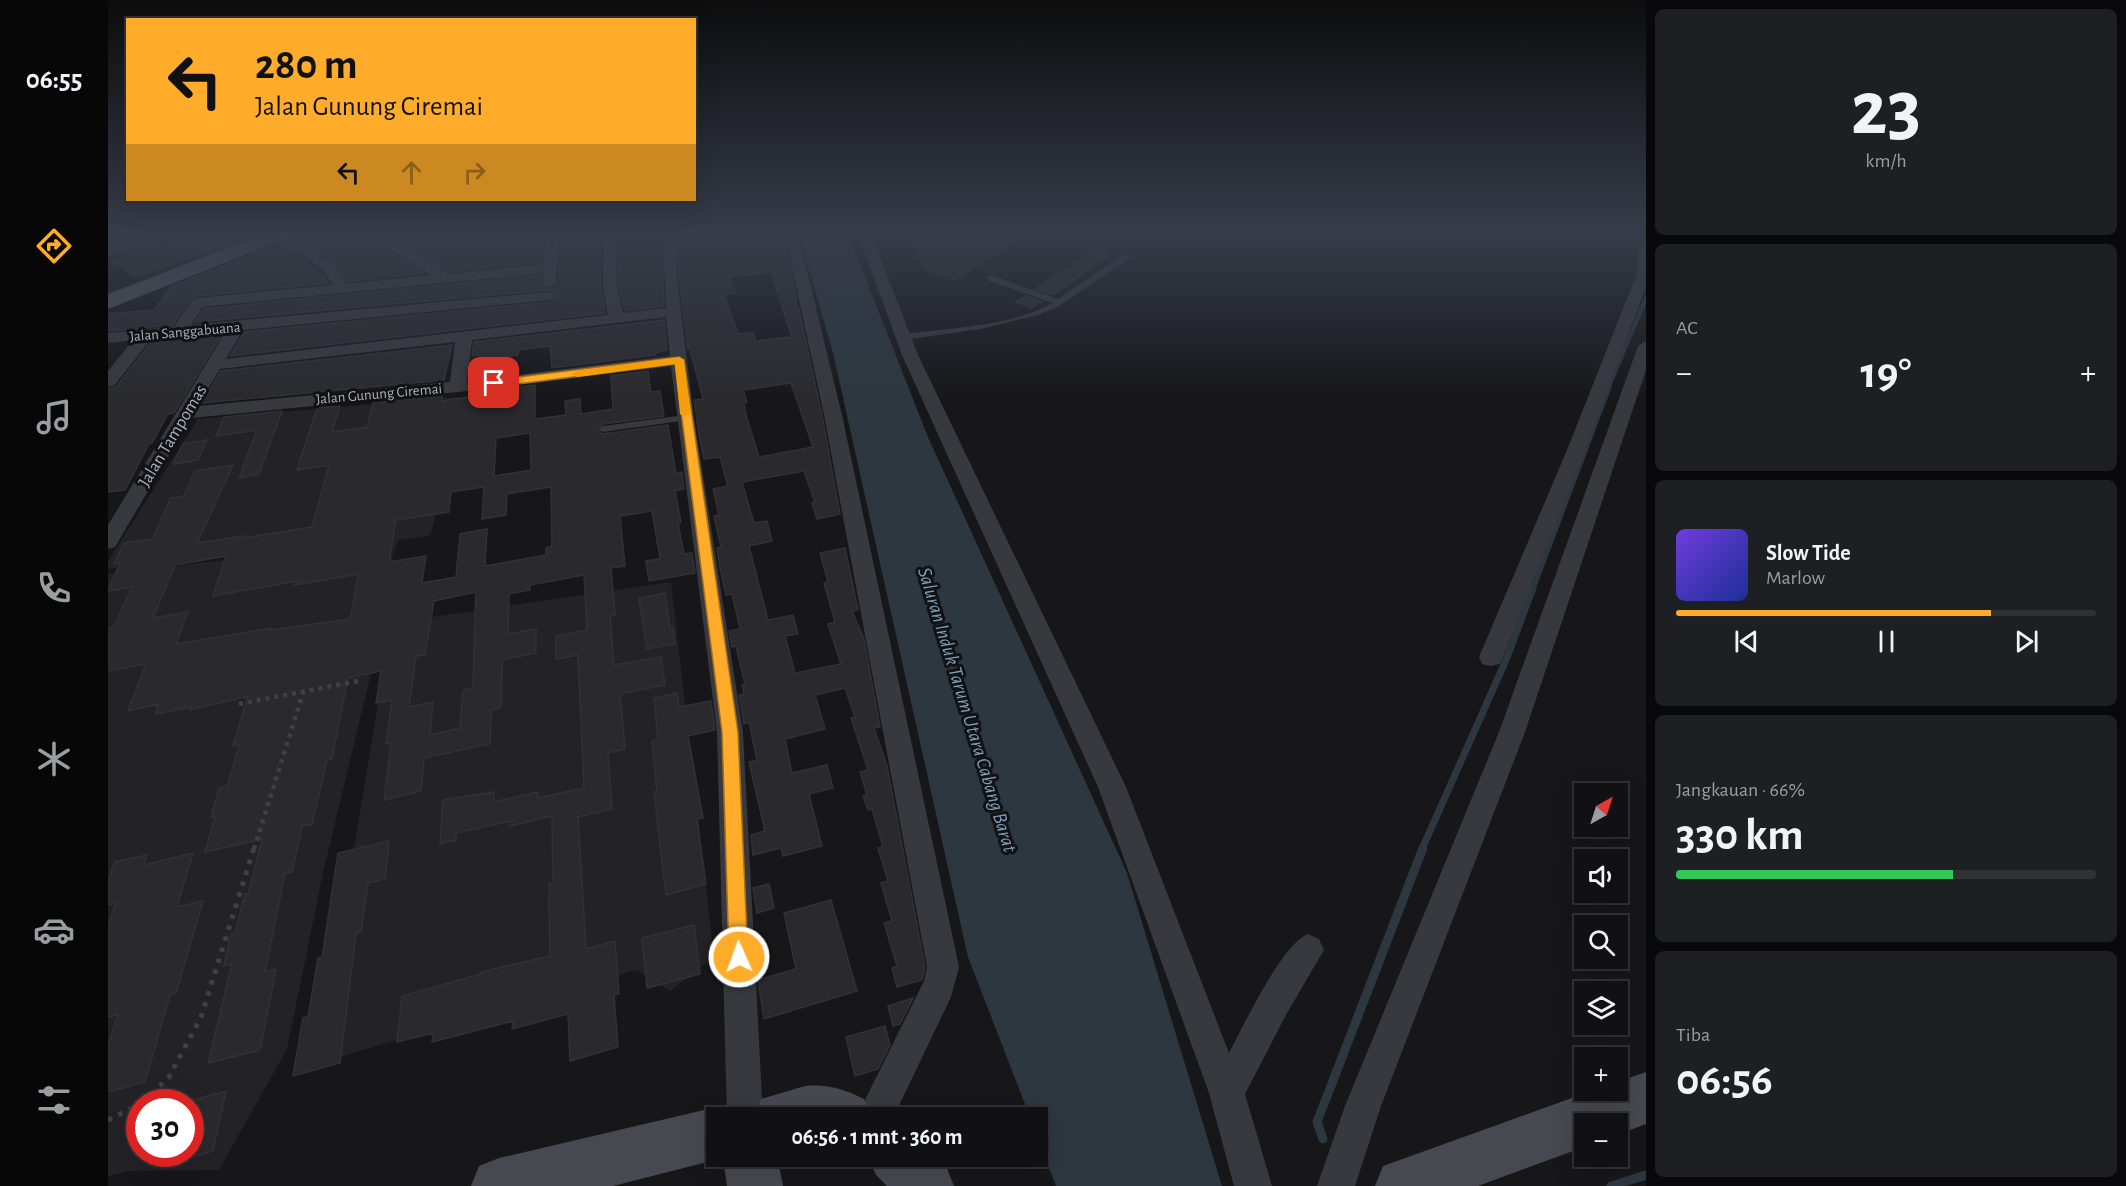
<!DOCTYPE html>
<html lang="id">
<meta charset="utf-8">
<style>
:root{--surface:#111114;--page:#1e1f22;--text:#f1f3f6;--muted:#9c9da0;--line:#303134;--accent:#ffac2a}
body{margin:0;font-family:"Alegreya Sans",sans-serif;background:var(--page);color:var(--text);height:100vh;display:flex;flex-direction:column;font-size:22px;white-space:nowrap}
*{box-sizing:border-box;margin:0}
p{font-size:20px;color:var(--muted)}
.icon{flex:none;width:33px;height:33px;fill:none;stroke:currentColor;stroke-width:2;stroke-linecap:round;stroke-linejoin:round}
.map{position:relative;flex:1;overflow:hidden}
.drawer{display:flex;flex-direction:column;gap:9px;padding:9px;background:#09090b;width:480px}
.drawer>*{flex:none}
.top-card{position:absolute;left:18px;top:18px;width:570px;height:183px;border-radius:0px;box-shadow:0 6px 24px #0002,0 0 0 2px var(--line);background:#ffac2a;color:#111;overflow:hidden}
.needle{width:39px;rotate:39deg}
.buttons{position:absolute;left:1466px;top:783px;display:grid;gap:12px}
.buttons a{display:grid;place-items:center;width:54px;height:54px;border-radius:0px;background:var(--surface);box-shadow:0 6px 24px #0002,0 0 0 2px var(--line);font-size:30px}
.speed{position:absolute;left:18px;top:1089px;display:flex;gap:12px;font-size:30px;font-weight:700;text-align:center}
.speed>*{display:grid;place-content:center;width:78px;height:78px;border-radius:50%;background:var(--surface);box-shadow:0 6px 24px #0002,0 0 0 2px var(--line);line-height:1}
.speed .limit{border:9px solid #d22;background:#fff;color:#111}
.pin{position:absolute;display:grid;place-items:center;width:51px;height:51px;color:#fff;margin:-26px;border-radius:12px;box-shadow:0 3px 9px #0006}
.me{position:absolute;width:66px;margin:-33px;rotate:358deg;stroke-linejoin:round;filter:drop-shadow(0 0 4px #0008)}
.turn{display:flex;align-items:center;gap:21px;height:126px;padding:0 30px;font-size:27px}
.turn .icon{width:78px;height:78px;stroke-width:2.5}
.turn b{display:block;font-size:42px;line-height:51px}
.lanes{display:flex;align-items:center;height:57px;padding:0 30px;background:#0003;justify-content:center;gap:30px;direction:ltr}
.lanes .off{opacity:.35}
.big{font-size:45px;font-weight:700;line-height:1.1}
.drawer .tile{flex:1;display:flex;flex-direction:column;justify-content:center;gap:9px;min-width:0;padding:0 21px;border-radius:9px;background:var(--page)}
.drawer .dial{align-items:center;gap:0}
.dial b{font-size:78px;line-height:1}
.song{display:flex;align-items:center;gap:18px}
.cover{width:72px;height:72px;border-radius:9px;background:linear-gradient(135deg,hsl(260 70% 55%),hsl(230 70% 35%))}
.played{height:6px;border-radius:3px;background:linear-gradient(90deg,var(--accent) 75%,var(--line) 75%)}
.keys{display:flex;justify-content:space-around;direction:ltr}
.heat{display:flex;justify-content:space-between;align-items:center;font-size:33px;direction:ltr}
.charge{height:9px;border-radius:4px;background:linear-gradient(90deg,#34c759 66%,var(--line) 0)}
.trip{position:absolute;left:598px;top:1107px;width:342px;height:60px;border-radius:0px;background:var(--surface);box-shadow:0 6px 24px #0002,0 0 0 2px var(--line);font-weight:700;line-height:60px;text-align:center}
main{display:flex;flex:1;min-height:0}
.tab-bar{display:flex;flex-direction:column;width:108px;justify-content:space-around;align-items:center;background:#070708;color:var(--muted)}
.tab-bar .icon{width:42px;height:42px}
.tab-bar .active{color:var(--accent)}
.tab-bar b{font-size:27px;color:var(--text)}
.map>svg:first-child{display:block}
.built{fill:#232327;fill-rule:evenodd}
.water{fill:#2c373f}
.lines{fill:none;stroke-linecap:round;stroke-linejoin:round}
.stream-far3{stroke:#2c373f;stroke-width:4}
.stream-far2{stroke:#2c373f;stroke-width:5}
.stream-far1{stroke:#2c373f;stroke-width:7}
.stream{stroke:#2c373f;stroke-width:9}
.building{fill:#2a2a2e;stroke:#313136;stroke-width:1.5;fill-rule:evenodd}
.path-far1{stroke:#3e4146;stroke-width:4.5;stroke-dasharray:4 5;stroke-linecap:butt}
.path{stroke:#3e4146;stroke-width:5;stroke-dasharray:4.5 7;stroke-linecap:butt}
.lane{fill:#38393f;fill-rule:evenodd}
.street{fill:#38393f;fill-rule:evenodd}
.secondary{fill:#46494f;fill-rule:evenodd}
.primary{fill:#54565e;fill-rule:evenodd}
.route{fill:#ffac2a;stroke:#a6701b;stroke-width:1.5}
.slow{fill:#f59e0b}
.labels{text-anchor:middle;dominant-baseline:central;stroke-width:6;stroke-linejoin:round;paint-order:stroke}
.far-street-label{font-size:15px;fill:#a8afbb;stroke:#121215}
.street-label{font-size:18px;fill:#a8afbb;stroke:#121215}
.water-label{font-size:20px;font-style:italic;fill:#7d9fb8;stroke:#121215}
</style>
<main>
<nav class="tab-bar">
<b>06:55</b>
<svg class="icon active" aria-label="directions" viewBox="0 0 24 24"><path d="M12 3l9 9-9 9-9-9zM9 14v-3h6M13 9l2 2-2 2"/></svg>
<svg class="icon" aria-label="music" viewBox="0 0 24 24"><path d="M9 18V5l10-2v13"/><circle cx="6" cy="18" r="3"/><circle cx="16" cy="16" r="3"/></svg>
<svg class="icon" aria-label="phone" viewBox="0 0 24 24"><path d="M5 4h4l2 5-3 2q2 4 5 5l2-3 5 2v4C11 20 4 13 5 4z"/></svg>
<svg class="icon" aria-label="climate" viewBox="0 0 24 24"><path d="M12 3v18M4 7l16 10M4 17L20 7"/></svg>
<svg class="icon" aria-label="car" viewBox="0 0 24 24"><path d="M5 17H2v-5l4-1 3-4h7l3 4 3 1v5h-3M9 17h6M6 11h13"/><circle cx="7" cy="17" r="2"/><circle cx="17" cy="17" r="2"/></svg>
<svg class="icon" aria-label="filters" viewBox="0 0 24 24"><path d="M4 7h16M4 17h16"/><circle cx="9" cy="7" r="2"/><circle cx="15" cy="17" r="2"/></svg>
</nav>
<div class="map">
<svg width="1538" height="1186" viewBox="0 0 1538 1186">
<rect width="100%" height="100%" fill="#17171a"/>
<!-- built -->
<g class="built">
<path d="M362 396 322 536 290 540 262 628 273 632 215 873 179 1049 111 1170 21 1171 0 1176V574L232 546 0 569V561L90 419ZM32 1102H82V1154H32Z"/>
<polygon points="563,582 606,957 562,991 528,970 211,1063 283,623"/>
</g>
<!-- water -->
<polygon class="water" points="691,234 740,234 820,437 1019,873 1114,1186 948,1186 930,1139 930,1118 922,1117 860,957 725,353"/>
<g class="lines">
<!-- stream-far3 -->
<polyline class="stream-far3" points="1500,389 1538,298"/>
<!-- stream-far2 -->
<polyline class="stream-far2" points="1425,589 1501,387"/>
<!-- stream-far1 -->
<polyline class="stream-far1" points="1314,849 1398,660 1425,588"/>
<!-- stream -->
<g class="stream">
<polyline points="1215,1139 1209,1122 1315,848"/>
<polyline points="1503,1186 1538,1175"/>
</g>
</g>
<!-- building -->
<g class="building">
<polygon points="0,234 41,234 0,245"/>
<polygon points="71,234 150,234 29,277 4,262 20,257 14,254 68,239"/>
<polygon points="184,234 254,234 317,273 239,282 217,256 182,238"/>
<polygon points="271,234 436,234 433,262 341,272 301,245"/>
<polygon points="453,234 491,234 493,288 497,313 122,356 136,332 441,302 450,295 441,290 87,322 95,309 433,275 434,287 442,289 450,283"/>
<path d="M571 234H675L678 251H676L680 260 689 302H687L691 310 714 415 732 514 709 519 704 503 707 502 696 471 634 482 646 523 659 521 664 541 641 546 660 620 685 615 690 634 677 636 687 673 733 664 720 624 727 622 716 583 720 582 712 553 737 548 750 610 744 611 756 639 772 727 766 728 779 766 817 967 814 980 789 987 784 968 789 966 776 923 784 921 773 883 780 881 770 848 775 847 764 809 760 810 755 796 759 795 752 772 760 770 743 718 747 717 737 688 707 695 717 729 677 739 684 773 719 765 725 788 701 794 714 846 675 856 673 848 645 855 643 835 657 831 641 762 649 760 641 722 636 724 631 695 636 694 634 685 637 684 628 646 624 647 621 631 632 629 624 594 618 595 612 568 609 548 613 547 606 516 611 515 605 489 620 486 612 457 596 459 591 435 586 400 595 399 582 349H580L571 278ZM663 272 684 337 648 341 645 332 630 334 616 294 627 293 621 277ZM683 383 705 447 651 457 638 415 636 403 639 402 635 390Z"/>
<polygon points="896,234 920,234 846,280 817,270 802,242"/>
<polygon points="553,244 556,306 517,311 511,288 511,249"/>
<polygon points="166,246 203,264 221,283 89,296 82,299 65,325 0,331 0,314 46,310 64,286"/>
<polygon points="993,246 1000,256 949,292 944,295 927,289"/>
<polygon points="917,296 934,302 924,308 908,302"/>
<polygon points="556,320 559,350 547,353 548,355 444,368 442,346 410,350 410,355 388,358 387,375 370,377 372,355 364,356 366,342"/>
<polygon points="114,334 66,413 60,414 44,443 41,444 17,490 0,492 0,389 8,387 44,341"/>
<polygon points="344,345 336,380 94,403 113,371"/>
<path d="M540 371 543 392 552 391 556 416 495 424 488 430 495 434 560 425 568 473 574 472 576 489 567 491 573 522 570 523 576 554 584 553 587 573 541 581 538 561 552 559 544 511 512 516 517 566 503 568 507 615 502 616 506 665 553 657 557 685 512 694 517 749 500 753 504 809 470 817 478 949 507 941 511 994 506 995 510 1047 462 1061 460 1014 404 1029 405 1021 324 1042 325 1033 289 1042 294 996 373 974V972L442 956 441 884 445 883 444 816 402 826 403 821 348 833V840L332 844 335 800 386 792V802L430 792V798L476 788 470 655 448 659V636L479 630 476 575 422 585V590L401 594 400 634 428 629V653L394 660 393 708 383 710 382 744 316 758 313 791 276 800 283 743 278 744 284 700 268 703 273 671 240 678 224 759 219 760 204 824 194 826 184 872 177 873 157 972 168 969 152 1050 100 1063 124 964 116 966 123 934 127 933 137 894H140L154 839 97 852 107 817H103L111 788 119 786 132 744 125 746 140 696 82 710 83 707 47 714 51 704 20 711 38 664 0 671V628L6 627 24 587 0 591 12 563 6 564 16 543 44 539 63 498 76 496 87 471 125 465 89 543 137 536 136 538 204 527 221 465 189 470 209 408 232 406 224 432 259 427 265 403 334 396V401L369 396V392L427 385V419L458 415 457 401 472 399 473 414 505 409 503 376ZM422 433 423 470 386 476 388 438ZM376 487 374 519 398 515 399 494 443 487 444 546 438 548V555L377 566 379 529 352 534 348 577 314 583 318 556 281 562 288 520 341 512 343 492ZM118 556 105 596 189 581 187 585 251 574 242 619 163 630 164 628 68 644 80 612 45 618 67 565ZM368 592 365 688 355 690 352 728 322 735 325 702 301 707 308 656 317 655 326 601Z"/>
<polygon points="174,411 151,474 131,478 149,430 108,436 116,417"/>
<polygon points="99,440 90,460 65,464 75,444"/>
<polygon points="557,593 562,629 565,628 567,644 539,649 531,598"/>
<polygon points="569,693 571,707 603,701 607,730 580,736 595,818 589,819 598,884 558,895 546,792 549,791 544,741 550,739 546,698"/>
<polygon points="281,841 277,879 260,883 253,932 248,933 232,1063 185,1076 195,1018 200,1017 210,958 214,957 230,853"/>
<polygon points="85,853 69,907 95,901 68,993 62,995 37,1082 0,1092 0,1045 10,1015 0,1017 0,926 8,903 0,905 0,881 7,862 39,855 36,865"/>
<polygon points="661,884 666,908 649,913 645,888"/>
<polygon points="723,900 749,991 656,1019 650,980 688,969 676,913"/>
<polygon points="586,925 592,974 539,988 534,938"/>
<polygon points="805,998 792,1024 785,1026 780,1006"/>
<polygon points="777,1026 782,1045 770,1069 747,1076 738,1037"/>
<polygon points="118,1091 105,1151 82,1158 82,1101"/>
</g>
<g class="lines">
<!-- path-far1 -->
<g class="path-far1">
<polyline points="131,704 255,680"/>
<polyline points="146,849 195,693"/>
</g>
<!-- path -->
<g class="path">
<polyline points="35,1102 61,1077 93,1017 146,848"/>
<polyline points="0,1120 32,1104"/>
</g>
<!-- lane -->
<g class="lane">
<path d="M1017 254 1024 256 948 308 930 315 872 329 795 340 791 337 795 334C841 328 904 326 945 303L879 280V276H885L950 299Z"/>
<polygon points="577,415 580,416 580,420 495,432 490,429 495,426"/>
</g>
<!-- street -->
<g class="street">
<polygon points="48,234 69,234 67,237 0,255 0,247"/>
<path d="M163 234C194 242 222 255 238 284L324 275 256 234C284 234 318 255 340 274L435 264 438 234H451L448 283 441 287 436 286 435 273 94 307 83 325 441 292 448 296 441 300 135 330 118 359 500 315 495 288V234H508L509 288 515 313 558 308 555 234H569V278L586 418 635 732 655 1118H619L609 732 563 366 350 392 83 418 7 547 0 549V525L118 331 43 339 6 386 0 387V371L25 340 0 343V333L66 327 84 300 89 298 225 285C211 260 185 249 158 241L156 238ZM558 317 562 356 359 381 364 340ZM347 342 342 382 90 406 112 369Z"/>
<polygon points="677,234 690,234 734,415 851,967 843,997 785,1118 748,1118 816,981 819,967 716,415"/>
<path d="M750 234H763L810 355 1018 787 1121 1053C1136 1025 1173 945 1200 934L1211 939 1216 950 1179 1013 1137 1094 1164 1186H1126L1101 1093 990 787 794 355Z"/>
<polygon points="1538,245 1538,287 1477,450 1395,657 1392,664 1383,666 1374,664 1371,657 1459,450 1528,276 1531,249"/>
<polygon points="1538,341 1538,370 1417,732 1273,1106 1247,1186 1209,1186 1237,1106 1391,732 1530,346"/>
</g>
<!-- secondary -->
<g class="secondary">
<polygon points="1538,1072 1538,1124 1509,1135 1509,1124 1476,1124 1476,1147 1370,1186 1267,1186 1275,1166 1486,1090 1509,1090 1509,1082"/>
<path d="M697 1086C719 1084 736 1089 756 1099L763 1118H646L653 1099Z"/>
<polygon points="609,1107 629,1118 609,1118 609,1156 669,1156 675,1186 619,1186 615,1158 505,1186 363,1186 371,1166 391,1158"/>
<polygon points="760,1156 827,1156 838,1166 846,1186 779,1186 768,1175"/>
</g>
<!-- primary -->
<polygon class="primary" points="155,234 182,234 179,238 0,309 0,294"/>
</g>
<!-- sky -->
<linearGradient id="sky" x2="0" y2="1"><stop stop-color="#0d0d0e"/><stop offset="0.58" stop-color="#363c49"/><stop offset="1" stop-color="#363c49" stop-opacity="0"/></linearGradient>
<rect width="1538" height="400" fill="url(#sky)"/>
<!-- route -->
<polygon class="route" points="571,357 576,360 630,732 640,957 637,964 631,967 624,964 621,957 614,732 567,364 386,387 381,383 386,380"/>
<!-- slow -->
<polygon class="slow" points="571,357 576,360 582,414 577,417 572,414 567,364 469,377 463,374 469,371"/>
<g class="labels">
<!-- far-street labels -->
<g class="far-street-label">
<text transform="translate(77 332) rotate(-5)">Jalan Sanggabuana</text>
<text transform="translate(271 394) rotate(-5)">Jalan Gunung Ciremai</text>
</g>
<!-- street labels -->
<g class="street-label">
<text transform="translate(65 436) rotate(-59)">Jalan Tampomas</text>
</g>
<!-- water labels -->
<g class="water-label">
<text transform="translate(859 710) rotate(73)">Saluran Induk Tarum Utara Cabang Barat</text>
</g>
</g>
</svg>
<div class="buttons">
<a><svg class="needle" viewBox="-14 -14 28 28"><path d="M0-13l5 13h-10z" fill="#e53935"/><path d="M0 13l5-13h-10z" fill="#9c9da0"/></svg></a>
<a><svg class="icon" aria-label="sound" viewBox="0 0 24 24"><path d="M4 9h4l5-4v14l-5-4H4zM17 9q2 3 0 6"/></svg></a>
<a><svg class="icon" aria-label="search" viewBox="0 0 24 24"><circle cx="10" cy="10" r="6"/><path d="M15 15l6 6"/></svg></a>
<a><svg class="icon" aria-label="layers" viewBox="0 0 24 24"><path d="M12 4l9 5-9 5-9-5zM3 14l9 5 9-5"/></svg></a>
<a>+</a>
<a>−</a>
</div>
<div class="speed"><div class="limit">30</div></div>
<div class="pin" style="left:386px;top:383px;background:#d93025"><svg class="icon" aria-label="arrive" viewBox="0 0 24 24"><path d="M6 21V4h12l-3 4 3 4H6"/></svg></div>
<svg class="me" style="left:631px;top:957px" viewBox="-20 -20 40 40"><circle r="17" fill="#ffac2a" stroke="#fff" stroke-width="3"/><path d="M0-11L8 9 0 5-8 9z" fill="#fff"/></svg>
<div class="trip">06:56 · 1 mnt · 360 m</div>
<div class="top-card">
<div class="turn"><svg class="icon" aria-label="left" viewBox="0 0 24 24"><path d="M17 20v-9H6M10 6l-5 5 5 5"/></svg><div><b>280 m</b>Jalan Gunung Ciremai</div></div>
<div class="lanes"><svg class="icon" aria-label="left" viewBox="0 0 24 24"><path d="M17 20v-9H6M10 6l-5 5 5 5"/></svg><svg class="icon off" aria-label="ahead" viewBox="0 0 24 24"><path d="M12 20V5M6 11l6-6 6 6"/></svg><svg class="icon off" aria-label="right" viewBox="0 0 24 24"><path d="M7 20v-9h11M14 6l5 5-5 5"/></svg></div>
</div>
</div>
<section class="drawer">
<div class="tile dial"><b>23</b><p>km/h</p></div>
<div class="tile"><p>AC</p>
<div class="heat"><a>−</a><b class="big">19°</b><a>+</a></div>
</div>
<div class="tile">
<div class="song"><i class="cover"></i><div><b>Slow Tide</b><p>Marlow</p></div></div>
<div class="played"></div>
<div class="keys"><svg class="icon" aria-label="previous" viewBox="0 0 24 24"><path d="M18 5L8 12l10 7zM5 5v14"/></svg><svg class="icon" aria-label="pause" viewBox="0 0 24 24"><path d="M8 5v14M16 5v14"/></svg><svg class="icon" aria-label="next" viewBox="0 0 24 24"><path d="M6 5l10 7-10 7zM19 5v14"/></svg></div>
</div>
<div class="tile"><p>Jangkauan · 66%</p><b class="big">330 km</b><div class="charge"></div></div>
<div class="tile"><p>Tiba</p><b class="big">06:56</b></div>
</section>
</main>
